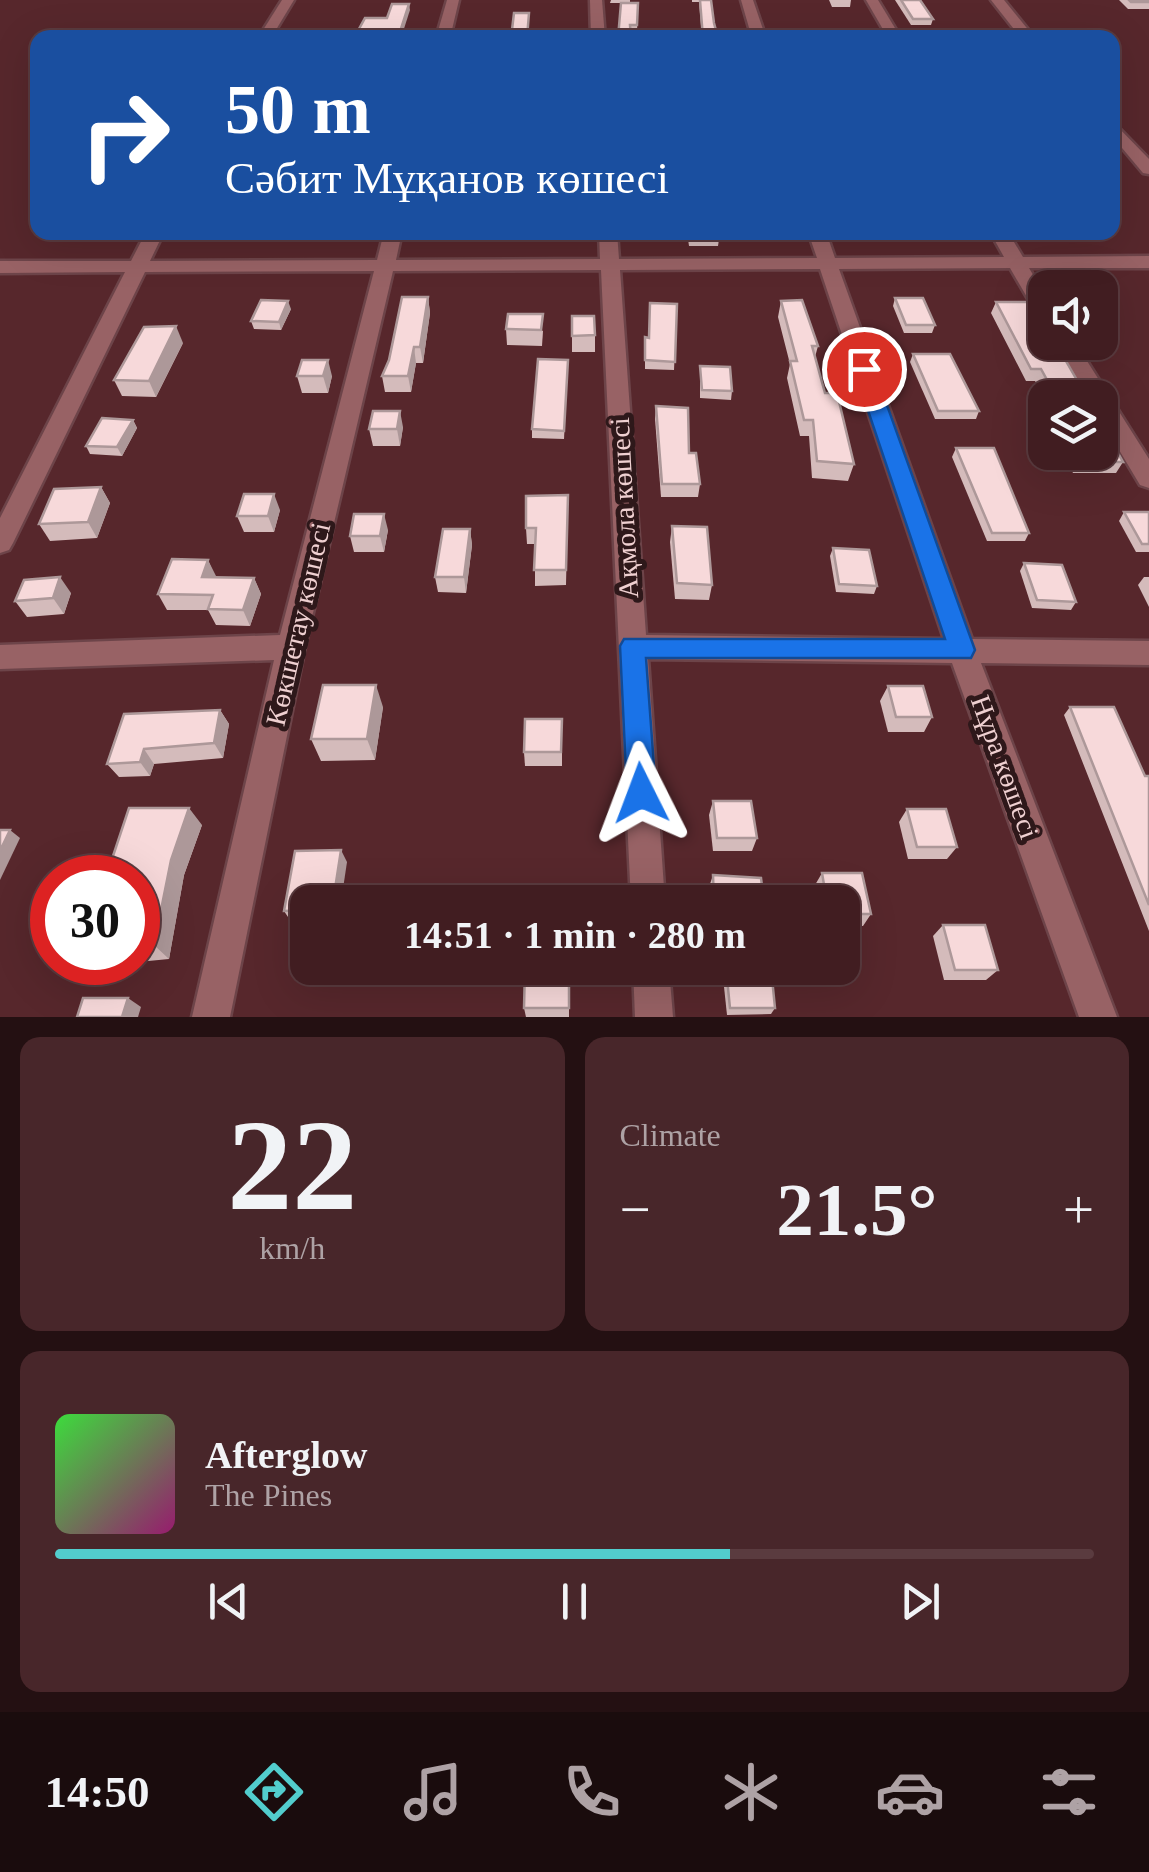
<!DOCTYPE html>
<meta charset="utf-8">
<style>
:root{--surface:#411d21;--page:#48262a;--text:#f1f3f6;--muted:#aea2a5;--line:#5a3b3f;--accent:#52cdcd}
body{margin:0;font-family:Georgia,serif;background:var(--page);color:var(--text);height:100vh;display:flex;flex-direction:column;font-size:38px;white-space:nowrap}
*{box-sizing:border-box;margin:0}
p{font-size:32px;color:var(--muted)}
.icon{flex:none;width:55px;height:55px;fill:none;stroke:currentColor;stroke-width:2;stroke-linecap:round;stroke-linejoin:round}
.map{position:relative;height:1017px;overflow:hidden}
.sheet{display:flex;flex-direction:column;gap:20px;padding:20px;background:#241012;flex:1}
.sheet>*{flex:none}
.banner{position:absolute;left:30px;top:30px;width:1090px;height:210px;border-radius:20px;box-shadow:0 10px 40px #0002,0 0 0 2px var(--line);background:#1a4fa0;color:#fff;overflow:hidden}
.controls{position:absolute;left:1028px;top:270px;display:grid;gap:20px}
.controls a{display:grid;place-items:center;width:90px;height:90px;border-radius:20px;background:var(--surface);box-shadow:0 10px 40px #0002,0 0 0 2px var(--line);font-size:50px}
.speed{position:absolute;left:30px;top:855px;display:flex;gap:20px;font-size:50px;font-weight:700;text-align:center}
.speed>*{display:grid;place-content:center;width:130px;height:130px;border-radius:50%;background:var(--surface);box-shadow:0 10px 40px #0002,0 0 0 2px var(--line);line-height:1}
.speed .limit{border:15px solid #d22;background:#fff;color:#111}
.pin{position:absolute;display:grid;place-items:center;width:85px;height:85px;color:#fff;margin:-42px;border:5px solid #fff;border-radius:50%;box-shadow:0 2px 10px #0007}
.me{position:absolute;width:110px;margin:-55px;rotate:357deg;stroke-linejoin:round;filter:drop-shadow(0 0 8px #0008)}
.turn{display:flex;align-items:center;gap:35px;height:210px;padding:0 30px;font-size:45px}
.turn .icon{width:130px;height:130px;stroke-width:2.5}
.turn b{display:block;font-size:70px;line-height:85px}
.big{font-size:75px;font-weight:800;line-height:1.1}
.sheet .widget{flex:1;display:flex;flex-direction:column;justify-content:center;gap:15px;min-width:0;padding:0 35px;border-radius:20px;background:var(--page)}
.sheet .dial{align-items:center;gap:0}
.dial b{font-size:130px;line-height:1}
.song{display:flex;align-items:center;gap:30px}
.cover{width:120px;height:120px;border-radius:15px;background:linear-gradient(135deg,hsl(120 70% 55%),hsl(320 70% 35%))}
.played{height:10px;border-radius:5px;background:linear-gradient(90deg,var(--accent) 65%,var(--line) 65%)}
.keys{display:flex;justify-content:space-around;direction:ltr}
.heat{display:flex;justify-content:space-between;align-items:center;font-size:55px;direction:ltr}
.sheet .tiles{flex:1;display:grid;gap:20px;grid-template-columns:1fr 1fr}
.widget:last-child{grid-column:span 2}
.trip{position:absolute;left:290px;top:885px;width:570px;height:100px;border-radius:20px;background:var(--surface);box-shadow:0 10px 40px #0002,0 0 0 2px var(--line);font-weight:800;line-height:100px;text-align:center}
.tabs{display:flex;height:160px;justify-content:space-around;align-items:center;background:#1a0c0d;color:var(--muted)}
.tabs .icon{width:70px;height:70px}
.tabs .active{color:var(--accent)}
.tabs b{font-size:45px;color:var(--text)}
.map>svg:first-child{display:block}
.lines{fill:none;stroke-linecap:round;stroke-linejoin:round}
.minor-casing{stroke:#6d4449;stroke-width:5}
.minor{fill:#986265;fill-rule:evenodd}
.wall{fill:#d4bbbb}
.shaded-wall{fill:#ad9899}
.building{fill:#f7d9da;stroke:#ad9899;stroke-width:2.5}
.route{fill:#1a73e8;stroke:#114b97;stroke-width:2.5}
.labels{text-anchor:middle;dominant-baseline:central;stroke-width:10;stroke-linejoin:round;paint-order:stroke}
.street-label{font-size:28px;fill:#efd0d1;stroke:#2e181a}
</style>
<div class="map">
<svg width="1149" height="1017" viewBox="0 0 1149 1017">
<rect width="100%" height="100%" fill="#57272c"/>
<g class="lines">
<defs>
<g id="minor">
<polygon points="282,0 294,0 271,38 258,38"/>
<polygon points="447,0 459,0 450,38 436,38"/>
<polygon points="590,0 602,0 605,38 591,38"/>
<polygon points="741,0 753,0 766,38 752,38"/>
<polygon points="866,0 878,0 901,38 888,38"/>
<polygon points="991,0 1004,0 1035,38 1021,38"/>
<polygon points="1112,121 1149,159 1149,174 1143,173 1112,136"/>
<path d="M146 232H164L150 261 377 260 384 232H402L396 260 600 259 599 232H617L619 259 817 258 808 232H826L835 258 1004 257 990 232H1008L1023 257 1149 256V268H1029L1045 295V318L1038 316 1010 268 839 269 972 639 1149 641V665L981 663 1117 1017H1079L952 663 648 659 665 902H631L601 270 393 271 305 647 230 1017H192L274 660 0 669V645L280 635 374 271 145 272 13 543 9 550 0 553V518L125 272 0 273V261H131ZM820 269 944 639 646 635 620 270Z"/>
<polygon points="1054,342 1075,342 1149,459 1149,488 1140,485 1100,418 1100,398 1087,398"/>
<polygon points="633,968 669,968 673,1017 635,1017"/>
</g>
</defs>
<!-- minor casing -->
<use href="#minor" class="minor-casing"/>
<!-- minor -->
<use href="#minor" class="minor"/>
</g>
<!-- wall -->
<g class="wall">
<polygon points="611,0 630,0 630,3 610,3"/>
<polygon points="692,0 711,0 714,23 718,38 702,38 699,2 692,2"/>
<polygon points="829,0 851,0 850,7 832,7"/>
<polygon points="895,0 920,0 933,19 931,25 911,25"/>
<polygon points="1119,0 1149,0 1149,9 1128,9"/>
<polygon points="638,3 637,32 631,32 618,38"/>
<polygon points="317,232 313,242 288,241 286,233"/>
<polygon points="687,232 720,232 718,246 689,246"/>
<polygon points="863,232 894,232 893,236 865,236"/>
<polygon points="950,232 979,232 977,237 952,236"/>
<polygon points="1031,232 1098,232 1032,234"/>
<polygon points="428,297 430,313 423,363 416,363 411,392 385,392 382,376"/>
<polygon points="895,298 935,325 932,333 904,333 893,306"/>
<polygon points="781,301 818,346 815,357 825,393 854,464 848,481 812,478 809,436 800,436 787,378 790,364 778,317"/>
<polygon points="996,302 1085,394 1097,398 1045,398 1035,381 1026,381 991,313"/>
<polygon points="677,304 674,370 645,369 645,337 649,338"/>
<polygon points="291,309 281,330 254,329 251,321"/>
<polygon points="508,314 543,331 542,346 507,345 506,329"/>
<polygon points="572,316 595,335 595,352 572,352"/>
<polygon points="183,343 156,397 122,396 114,380"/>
<polygon points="913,354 979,411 976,419 935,419 910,362"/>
<polygon points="568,360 564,439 532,438 532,429"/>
<polygon points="700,366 732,391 731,400 700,398"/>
<polygon points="297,376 332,376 328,393 302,393"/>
<polygon points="1100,402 1109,417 1103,426 1123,462 1116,473 1073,473 1062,452 1100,452"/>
<polygon points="656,406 689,453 700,484 698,497 661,497 655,419"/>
<polygon points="133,420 137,428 122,456 90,454 86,446"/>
<polygon points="403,427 400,446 373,446 369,429"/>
<polygon points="956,448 1029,533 1025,541 987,541 952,457"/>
<polygon points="101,487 110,503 97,538 50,541 39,524"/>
<polygon points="568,495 566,585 535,586 535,544 527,544 526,528"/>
<polygon points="280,510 274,532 244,532 237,516"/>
<polygon points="1124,512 1149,512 1149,552 1136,552 1119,521"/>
<polygon points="672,526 712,585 709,600 675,599 670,542"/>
<polygon points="470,529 472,545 466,593 438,592 435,577"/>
<polygon points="388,530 384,552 354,552 350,536"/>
<polygon points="833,548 877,586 874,594 836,592 830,556"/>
<polygon points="208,560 215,577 254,578 261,594 250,626 216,625 208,610 167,610 158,594"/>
<polygon points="1024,563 1076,602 1071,610 1032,608 1020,571"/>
<polygon points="1144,577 1149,577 1149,607 1138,585"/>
<polygon points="71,593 64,614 27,617 15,601"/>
<polygon points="888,686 932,717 924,732 888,732 880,701"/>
<polygon points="383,707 375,760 321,761 311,739"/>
<polygon points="1070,707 1145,776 1149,776 1149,931 1064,715"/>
<polygon points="220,710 229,724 223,758 154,764 150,776 119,777 107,764"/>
<polygon points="562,719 562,766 525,766 524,752"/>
<polygon points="713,801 757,838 752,851 713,851 709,815"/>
<polygon points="907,809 957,847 947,859 908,859 899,822"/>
<polygon points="202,825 184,875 169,959 138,962 138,878 112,859"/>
<polygon points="347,862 308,902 308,922 292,923 284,911"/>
<polygon points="822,873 871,914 863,926 842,926 842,902 818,902 815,885"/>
<polygon points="713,875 764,902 711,902 710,884"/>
<polygon points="943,925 998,970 986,980 944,980 933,936"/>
<polygon points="569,968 569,1017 526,1017 524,1008"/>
<polygon points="722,968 771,968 775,1008 771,1014 727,1015"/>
</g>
<!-- shaded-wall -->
<g class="shaded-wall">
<polygon points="409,4 410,10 401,38 398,38"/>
<polygon points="428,297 430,313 423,363 420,347"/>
<polygon points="288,301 291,309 281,330 279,322"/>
<polygon points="176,326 183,343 156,397 149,381"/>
<polygon points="414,347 416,363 411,392 408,376"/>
<polygon points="328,360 332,376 328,393 323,376"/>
<polygon points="400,411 403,427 400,446 397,429"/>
<polygon points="133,420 137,428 122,456 117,447"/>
<polygon points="101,487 110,503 97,538 88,522"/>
<polygon points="274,494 280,510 274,532 268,516"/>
<polygon points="384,514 388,530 384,552 380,536"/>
<polygon points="470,529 472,545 466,593 464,577"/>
<polygon points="208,560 216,576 209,592 202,577"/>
<polygon points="60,577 71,593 64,614 53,598"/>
<polygon points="254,578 261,594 250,626 243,610"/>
<polygon points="376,685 383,707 375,760 367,739"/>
<polygon points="220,710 229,724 223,758 214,743"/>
<polygon points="144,749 154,764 150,776 140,762"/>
<polygon points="189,808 202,825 184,875 169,959 154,945 171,860"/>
<polygon points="10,830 20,838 0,880 0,851"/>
<polygon points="341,850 347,862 341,902 333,902"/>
<polygon points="128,998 141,1007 138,1017 122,1017"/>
</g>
<!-- building -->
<g class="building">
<polygon points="700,0 711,0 714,23 718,38 703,38"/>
<polygon points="901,0 920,0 933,19 913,19"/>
<polygon points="1129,0 1149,0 1149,2 1131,2"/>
<polygon points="621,3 638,3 637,25 630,25 631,38 618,38"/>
<polygon points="392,4 409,4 398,38 354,38 365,18 387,18"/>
<polygon points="514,13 529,13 527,38 511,38"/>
<polygon points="402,297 428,297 420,347 414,347 408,376 382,376 389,360"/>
<polygon points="895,298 923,298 935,325 906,325"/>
<polygon points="261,300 288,301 279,322 251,321"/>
<polygon points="802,300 818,346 812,346 825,393 837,393 854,464 817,461 813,420 804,420 790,361 797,361 781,301"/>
<polygon points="996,302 1032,302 1045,325 1045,342 1055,342 1085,394 1095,394 1097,398 1057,398 1041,369 1031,369"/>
<polygon points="650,303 677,304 675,362 645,360 645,337 649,338"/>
<polygon points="508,314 543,314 541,330 506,329"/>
<polygon points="572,316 594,316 595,335 572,336"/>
<polygon points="176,326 149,381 114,380 144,327"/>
<polygon points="913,354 950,354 979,411 938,411"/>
<polygon points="538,359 568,360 564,431 532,429"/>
<polygon points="302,360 328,360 323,376 297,376"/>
<polygon points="700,366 730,367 732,391 702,390"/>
<polygon points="1100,402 1109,417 1100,417"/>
<polygon points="656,406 688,408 689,453 696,453 700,484 662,484"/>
<polygon points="373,411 400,411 397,429 369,429"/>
<polygon points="102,418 133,420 117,447 86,446"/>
<polygon points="1100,421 1123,462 1080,462 1075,452 1100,452"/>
<polygon points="956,448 994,448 1029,533 992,533"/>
<polygon points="101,487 88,522 39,524 54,489"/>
<polygon points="244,494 274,494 268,516 237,516"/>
<polygon points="568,495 566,570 534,570 536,528 526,528 526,496"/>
<polygon points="1124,512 1149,512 1149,544 1142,544"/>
<polygon points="354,514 384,514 380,536 350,536"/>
<polygon points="672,526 707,527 712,585 677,583"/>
<polygon points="443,529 470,529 464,577 435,577"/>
<polygon points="833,548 869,550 877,586 839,584"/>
<polygon points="172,559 208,560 202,577 254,578 243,610 208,609 213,595 158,594"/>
<polygon points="1024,563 1062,565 1076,602 1037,600"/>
<polygon points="60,577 53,598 15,601 24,580"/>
<polygon points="323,685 376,685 367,739 311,739"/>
<polygon points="888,686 923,686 932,717 896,717"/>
<polygon points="1070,707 1114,707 1145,776 1149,776 1149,905"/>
<polygon points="220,710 214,743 144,749 140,762 107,764 124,714"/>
<polygon points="525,719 562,719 561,752 524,752"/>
<polygon points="713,801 751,801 757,838 717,838"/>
<polygon points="129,808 189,808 171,860 154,945 138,947 138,878 112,878 117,859 112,859"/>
<polygon points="907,809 946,809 957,847 917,847"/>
<polygon points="0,830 10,830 0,851"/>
<polygon points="341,850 333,902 308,902 308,910 284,911 295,851"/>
<polygon points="822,873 862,873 871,914 842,914 842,902 827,902"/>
<polygon points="713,875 761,878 764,902 714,902"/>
<polygon points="943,925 985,925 998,970 955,970"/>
<polygon points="525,968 569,968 569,1008 524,1008"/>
<polygon points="726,968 771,968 775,1008 730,1008"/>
<polygon points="83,998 128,998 122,1017 77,1017"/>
</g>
<!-- route -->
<polygon class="route" points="864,363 874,369 975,650 971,658 646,658 656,793 652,803 641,807 631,803 627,793 620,646 624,639 945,639 854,369"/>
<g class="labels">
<!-- street labels -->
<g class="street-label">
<text transform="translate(624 508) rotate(-93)">Ақмола көшесі</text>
<text transform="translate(298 624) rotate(-77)">Көкшетау көшесі</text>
<text transform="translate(1005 767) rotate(70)">Нұра көшесі</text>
</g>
</g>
</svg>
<div class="controls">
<a><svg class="icon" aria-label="sound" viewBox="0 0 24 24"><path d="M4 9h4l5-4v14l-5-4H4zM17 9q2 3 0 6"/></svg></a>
<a><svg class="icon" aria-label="layers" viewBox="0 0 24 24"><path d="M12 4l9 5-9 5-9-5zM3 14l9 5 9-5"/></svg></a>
</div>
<div class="speed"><div class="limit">30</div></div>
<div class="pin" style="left:864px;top:369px;background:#d93025"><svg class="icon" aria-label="arrive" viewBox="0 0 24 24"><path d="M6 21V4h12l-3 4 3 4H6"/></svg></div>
<svg class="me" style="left:641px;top:793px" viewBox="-20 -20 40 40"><path d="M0-17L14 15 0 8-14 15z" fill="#1a73e8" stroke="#fff" stroke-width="4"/></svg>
<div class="trip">14:51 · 1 min · 280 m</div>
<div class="banner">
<div class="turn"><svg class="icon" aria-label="right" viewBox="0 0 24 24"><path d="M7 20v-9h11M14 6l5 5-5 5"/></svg><div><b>50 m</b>Сәбит Мұқанов көшесі</div></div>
</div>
</div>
<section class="sheet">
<div class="tiles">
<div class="widget dial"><b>22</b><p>km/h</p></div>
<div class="widget"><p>Climate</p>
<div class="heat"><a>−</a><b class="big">21.5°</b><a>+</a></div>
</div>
<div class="widget">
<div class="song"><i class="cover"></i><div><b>Afterglow</b><p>The Pines</p></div></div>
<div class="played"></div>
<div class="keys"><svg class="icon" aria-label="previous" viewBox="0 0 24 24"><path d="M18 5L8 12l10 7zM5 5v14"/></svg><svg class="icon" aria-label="pause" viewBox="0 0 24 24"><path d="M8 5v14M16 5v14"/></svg><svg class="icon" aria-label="next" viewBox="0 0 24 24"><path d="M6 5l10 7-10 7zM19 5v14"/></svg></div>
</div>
</div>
</section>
<nav class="tabs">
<b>14:50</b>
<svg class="icon active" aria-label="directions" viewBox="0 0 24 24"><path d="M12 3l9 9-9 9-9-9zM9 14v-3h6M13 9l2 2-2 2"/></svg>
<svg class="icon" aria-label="music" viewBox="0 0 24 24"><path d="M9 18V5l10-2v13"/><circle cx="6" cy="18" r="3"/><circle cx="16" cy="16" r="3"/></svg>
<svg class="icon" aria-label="phone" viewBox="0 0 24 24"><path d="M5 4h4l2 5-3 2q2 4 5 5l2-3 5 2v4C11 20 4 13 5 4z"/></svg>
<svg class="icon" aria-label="climate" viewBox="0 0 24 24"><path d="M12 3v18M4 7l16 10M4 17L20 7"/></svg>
<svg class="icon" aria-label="car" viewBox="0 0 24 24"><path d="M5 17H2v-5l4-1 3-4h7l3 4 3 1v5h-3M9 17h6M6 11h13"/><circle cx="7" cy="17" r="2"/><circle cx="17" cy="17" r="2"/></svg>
<svg class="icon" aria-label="filters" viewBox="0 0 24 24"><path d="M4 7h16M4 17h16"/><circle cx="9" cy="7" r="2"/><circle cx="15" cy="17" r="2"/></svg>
</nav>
